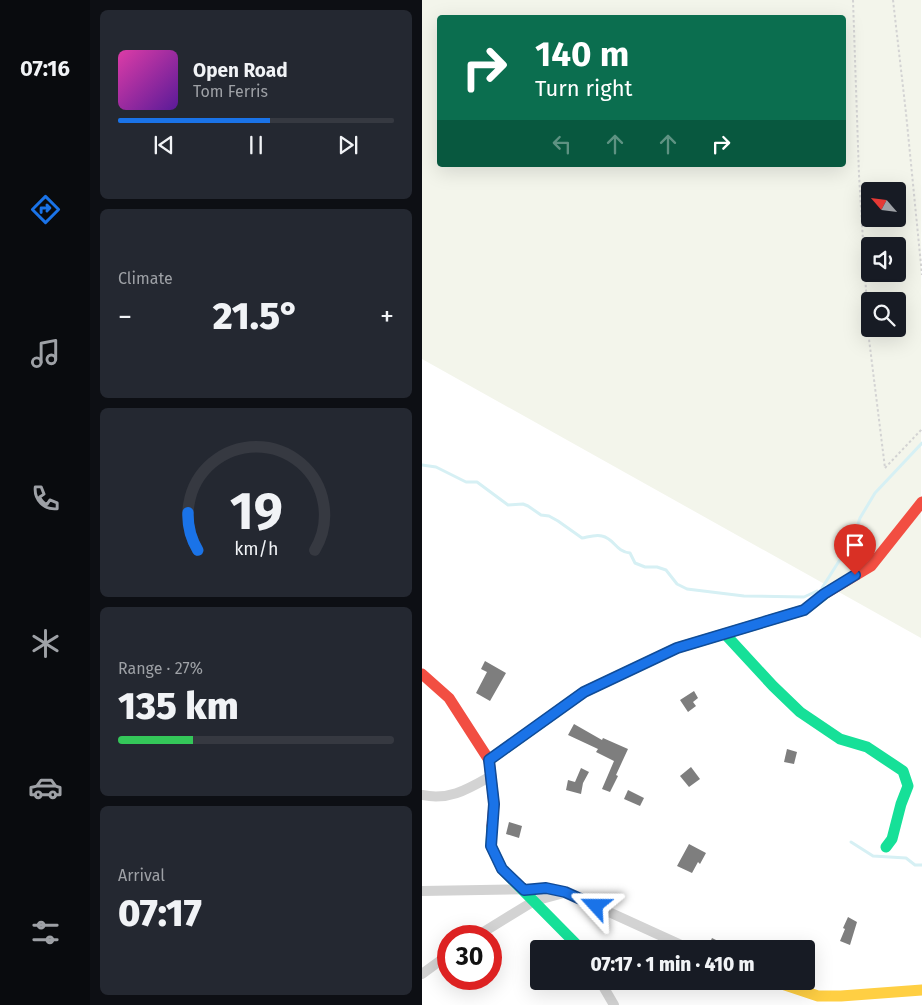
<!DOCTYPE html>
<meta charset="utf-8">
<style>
:root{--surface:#171b24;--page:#242831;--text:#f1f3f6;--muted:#9ea1a6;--line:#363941;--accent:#1a73e8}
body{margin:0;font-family:"Fira Sans",sans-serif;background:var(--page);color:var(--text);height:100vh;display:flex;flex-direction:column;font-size:19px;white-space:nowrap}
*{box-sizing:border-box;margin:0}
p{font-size:16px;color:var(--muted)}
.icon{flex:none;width:28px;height:28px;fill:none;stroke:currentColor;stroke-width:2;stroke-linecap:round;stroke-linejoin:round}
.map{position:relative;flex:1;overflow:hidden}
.drawer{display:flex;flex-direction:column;gap:10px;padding:10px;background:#0d0f14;width:332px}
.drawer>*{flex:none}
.guide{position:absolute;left:15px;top:15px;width:409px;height:152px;border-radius:5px;box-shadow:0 5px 20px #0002;background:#0b6e4f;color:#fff;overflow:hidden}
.needle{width:32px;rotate:298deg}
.buttons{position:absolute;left:439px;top:182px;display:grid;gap:10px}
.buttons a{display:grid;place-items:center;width:45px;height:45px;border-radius:5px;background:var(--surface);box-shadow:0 5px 20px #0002;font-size:25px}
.speed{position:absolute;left:15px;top:925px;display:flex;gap:10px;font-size:25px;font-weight:700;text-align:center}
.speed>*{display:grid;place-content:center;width:65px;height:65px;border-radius:50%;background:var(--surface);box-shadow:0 5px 20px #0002;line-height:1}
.speed .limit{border:8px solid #d22;background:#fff;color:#111}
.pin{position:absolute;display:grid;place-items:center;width:42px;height:42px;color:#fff;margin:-51px -21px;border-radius:50% 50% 50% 0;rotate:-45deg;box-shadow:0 0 5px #0007}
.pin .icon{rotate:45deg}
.me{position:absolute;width:55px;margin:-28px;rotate:294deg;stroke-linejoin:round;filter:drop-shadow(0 0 4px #0008)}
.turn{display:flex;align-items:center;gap:18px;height:105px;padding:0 15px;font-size:22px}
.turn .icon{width:65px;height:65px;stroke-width:2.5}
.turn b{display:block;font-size:35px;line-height:42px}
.lanes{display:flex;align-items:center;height:48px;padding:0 15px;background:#0003;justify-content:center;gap:25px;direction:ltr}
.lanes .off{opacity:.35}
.big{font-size:38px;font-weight:800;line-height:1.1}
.drawer .card{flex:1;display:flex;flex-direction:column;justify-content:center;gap:8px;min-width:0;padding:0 18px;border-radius:8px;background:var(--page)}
.drawer .dial{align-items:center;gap:0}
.dial svg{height:130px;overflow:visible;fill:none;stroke:var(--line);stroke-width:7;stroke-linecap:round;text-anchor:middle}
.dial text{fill:var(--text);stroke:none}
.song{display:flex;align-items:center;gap:15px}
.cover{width:60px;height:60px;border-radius:8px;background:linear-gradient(135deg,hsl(320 70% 55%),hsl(270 70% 35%))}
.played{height:5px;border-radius:2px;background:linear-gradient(90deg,var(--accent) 55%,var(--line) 55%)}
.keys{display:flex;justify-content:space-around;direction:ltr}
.heat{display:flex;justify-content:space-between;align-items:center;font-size:28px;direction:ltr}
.charge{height:8px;border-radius:4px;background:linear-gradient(90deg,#34c759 27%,var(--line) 0)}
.trip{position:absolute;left:108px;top:940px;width:285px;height:50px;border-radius:5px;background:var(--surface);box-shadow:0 5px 20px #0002;font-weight:800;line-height:50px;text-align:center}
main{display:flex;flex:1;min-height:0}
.menu{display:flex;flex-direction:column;width:90px;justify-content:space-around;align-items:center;background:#090b0e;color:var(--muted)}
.menu .icon{width:35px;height:35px}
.menu .active{color:var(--accent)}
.menu b{font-size:22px;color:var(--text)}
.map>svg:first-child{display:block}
.green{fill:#f3f5eb;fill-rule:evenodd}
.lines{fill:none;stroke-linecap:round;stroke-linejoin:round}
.stream{stroke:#d6f0f4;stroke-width:3}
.building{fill:#7e7e7e}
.path{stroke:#d3d3d3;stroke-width:2;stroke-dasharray:2.5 2.5;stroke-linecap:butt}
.street{stroke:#d3d3d3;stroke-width:10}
.fast{stroke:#16e098;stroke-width:11}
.slow{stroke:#ffcf43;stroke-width:11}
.jam{stroke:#f24e42;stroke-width:11}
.route-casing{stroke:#114b97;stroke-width:12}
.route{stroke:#1a73e8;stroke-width:9}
</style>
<main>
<nav class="menu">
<b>07:16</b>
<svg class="icon active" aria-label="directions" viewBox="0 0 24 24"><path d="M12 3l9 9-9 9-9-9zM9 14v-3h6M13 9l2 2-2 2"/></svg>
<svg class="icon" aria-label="music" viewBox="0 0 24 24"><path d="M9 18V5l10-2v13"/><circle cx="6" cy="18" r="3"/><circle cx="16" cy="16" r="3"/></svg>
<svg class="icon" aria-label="phone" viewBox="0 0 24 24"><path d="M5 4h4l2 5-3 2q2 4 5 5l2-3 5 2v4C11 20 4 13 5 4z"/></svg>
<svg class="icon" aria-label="climate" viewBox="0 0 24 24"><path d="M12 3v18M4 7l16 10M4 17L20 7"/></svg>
<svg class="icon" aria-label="car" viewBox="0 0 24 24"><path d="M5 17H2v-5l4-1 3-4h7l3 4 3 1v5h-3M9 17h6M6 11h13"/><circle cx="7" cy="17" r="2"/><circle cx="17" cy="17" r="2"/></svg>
<svg class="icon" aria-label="filters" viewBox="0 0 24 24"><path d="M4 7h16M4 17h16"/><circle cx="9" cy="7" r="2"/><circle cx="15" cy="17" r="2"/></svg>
</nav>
<section class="drawer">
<div class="card">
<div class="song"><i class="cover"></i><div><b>Open Road</b><p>Tom Ferris</p></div></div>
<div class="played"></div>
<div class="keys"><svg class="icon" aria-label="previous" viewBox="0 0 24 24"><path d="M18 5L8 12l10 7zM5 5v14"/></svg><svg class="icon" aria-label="pause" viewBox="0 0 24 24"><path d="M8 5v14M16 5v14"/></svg><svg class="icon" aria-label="next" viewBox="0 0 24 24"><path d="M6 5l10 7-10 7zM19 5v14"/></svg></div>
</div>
<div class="card"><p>Climate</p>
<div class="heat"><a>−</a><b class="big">21.5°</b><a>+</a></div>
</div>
<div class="card dial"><svg viewBox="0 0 100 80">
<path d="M14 69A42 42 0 1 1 86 69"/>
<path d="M14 69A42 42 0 0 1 8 46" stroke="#1a73e8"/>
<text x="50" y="56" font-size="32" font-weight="700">19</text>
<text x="50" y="72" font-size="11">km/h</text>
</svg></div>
<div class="card"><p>Range · 27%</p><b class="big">135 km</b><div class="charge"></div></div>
<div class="card"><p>Arrival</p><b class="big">07:17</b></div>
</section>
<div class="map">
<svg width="500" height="1005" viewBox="0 0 500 1005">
<rect width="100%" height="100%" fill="#fff"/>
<!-- green -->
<path class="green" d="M0 0H499V638L0 359ZM18 18H421V165H18ZM448 191H475V219H448ZM448 246H475V274H448ZM448 301H475V329H448Z"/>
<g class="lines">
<!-- stream -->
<g class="stream">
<path d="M0 465 14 467 44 482H55L86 505 101 504 106 506 119 515 127 516 136 521 160 538C166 537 174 534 180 536 193 539 193 551 208 553L213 563 223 567H235L244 570 255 584 265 589 322 596 382 597 395 591"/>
<polyline points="400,588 431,539 438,518 453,493 500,443"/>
<polyline points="429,842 451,856 484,858 493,865 500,865"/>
</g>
</g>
<!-- building -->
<g class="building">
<polygon points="63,661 84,673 68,701 54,693 65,672 59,669"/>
<polygon points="272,691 276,698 271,702 274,706 266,712 258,700"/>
<polygon points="152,724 180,740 181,738 206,749 194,775 196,776 188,792 180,789 192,761 174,752 176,749 146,735"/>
<polygon points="365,749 375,752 372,764 362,762"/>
<polygon points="269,767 278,779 267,787 258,776"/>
<polygon points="159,768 167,772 161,783 159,794 144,790 146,780 153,782"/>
<polygon points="206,790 222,798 218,806 202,799"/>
<polygon points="87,822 100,826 97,838 84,834"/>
<polygon points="267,844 284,853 278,864 276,862 270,873 255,866"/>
<polygon points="426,917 435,922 428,945 418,941 423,929 421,928"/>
<polygon points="290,938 312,949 285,949"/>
</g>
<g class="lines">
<!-- path -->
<g class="path">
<polyline points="431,0 437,175 447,339 463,468"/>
<polyline points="471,0 484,113 500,275"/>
<polyline points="463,468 500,429"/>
</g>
<!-- street -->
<g class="street">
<path d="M0 795C27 801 46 789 69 776"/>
<polyline points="0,891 124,889 143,892 268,949"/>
<polyline points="55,936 112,901 142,893"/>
<polyline points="0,974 26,955"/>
<polyline points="178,981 192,1005"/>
</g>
<!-- fast -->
<g class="fast">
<polyline points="303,634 351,686 378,712 418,739 445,747 481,771 486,786 479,804 470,839 464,847"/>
<polyline points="67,760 162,692 255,648 382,610 404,593"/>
<polyline points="70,826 69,846 80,869 159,949"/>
</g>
<!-- slow -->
<polyline class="slow" points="351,981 396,996 419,996 500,990"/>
<!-- jam -->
<g class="jam">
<polyline points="404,593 449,566 500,502"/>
<polyline points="0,674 27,698 67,760 72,804 70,826"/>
</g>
</g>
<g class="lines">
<defs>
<polyline id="route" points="174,906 143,892 124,888 102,890 80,869 69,846 72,804 67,760 162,692 255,648 382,610 402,594 433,575"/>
</defs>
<!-- route casing -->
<use href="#route" class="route-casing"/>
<!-- route -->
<use href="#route" class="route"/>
</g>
</svg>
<div class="buttons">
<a><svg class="needle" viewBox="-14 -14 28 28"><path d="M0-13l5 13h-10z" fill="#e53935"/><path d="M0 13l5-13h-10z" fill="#9ea1a6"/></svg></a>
<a><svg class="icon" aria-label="sound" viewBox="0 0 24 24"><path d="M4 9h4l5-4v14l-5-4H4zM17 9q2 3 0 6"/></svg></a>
<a><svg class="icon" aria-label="search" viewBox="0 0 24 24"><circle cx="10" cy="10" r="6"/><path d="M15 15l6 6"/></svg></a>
</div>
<div class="speed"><div class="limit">30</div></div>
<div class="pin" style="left:433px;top:575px;background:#d93025"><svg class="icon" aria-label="arrive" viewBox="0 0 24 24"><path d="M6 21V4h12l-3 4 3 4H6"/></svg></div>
<svg class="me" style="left:174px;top:906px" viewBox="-20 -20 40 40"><path d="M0-17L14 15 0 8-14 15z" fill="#1a73e8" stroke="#fff" stroke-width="4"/></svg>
<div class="trip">07:17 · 1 min · 410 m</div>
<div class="guide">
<div class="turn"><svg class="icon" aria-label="right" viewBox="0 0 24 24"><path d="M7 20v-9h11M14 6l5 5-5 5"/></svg><div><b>140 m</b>Turn right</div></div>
<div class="lanes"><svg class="icon off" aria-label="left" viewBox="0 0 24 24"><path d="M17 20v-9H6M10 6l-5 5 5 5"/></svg><svg class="icon off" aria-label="ahead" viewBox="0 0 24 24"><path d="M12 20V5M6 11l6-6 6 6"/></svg><svg class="icon off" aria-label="ahead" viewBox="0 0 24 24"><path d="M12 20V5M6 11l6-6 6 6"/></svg><svg class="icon" aria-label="right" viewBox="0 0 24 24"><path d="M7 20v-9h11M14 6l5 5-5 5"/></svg></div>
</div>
</div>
</main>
